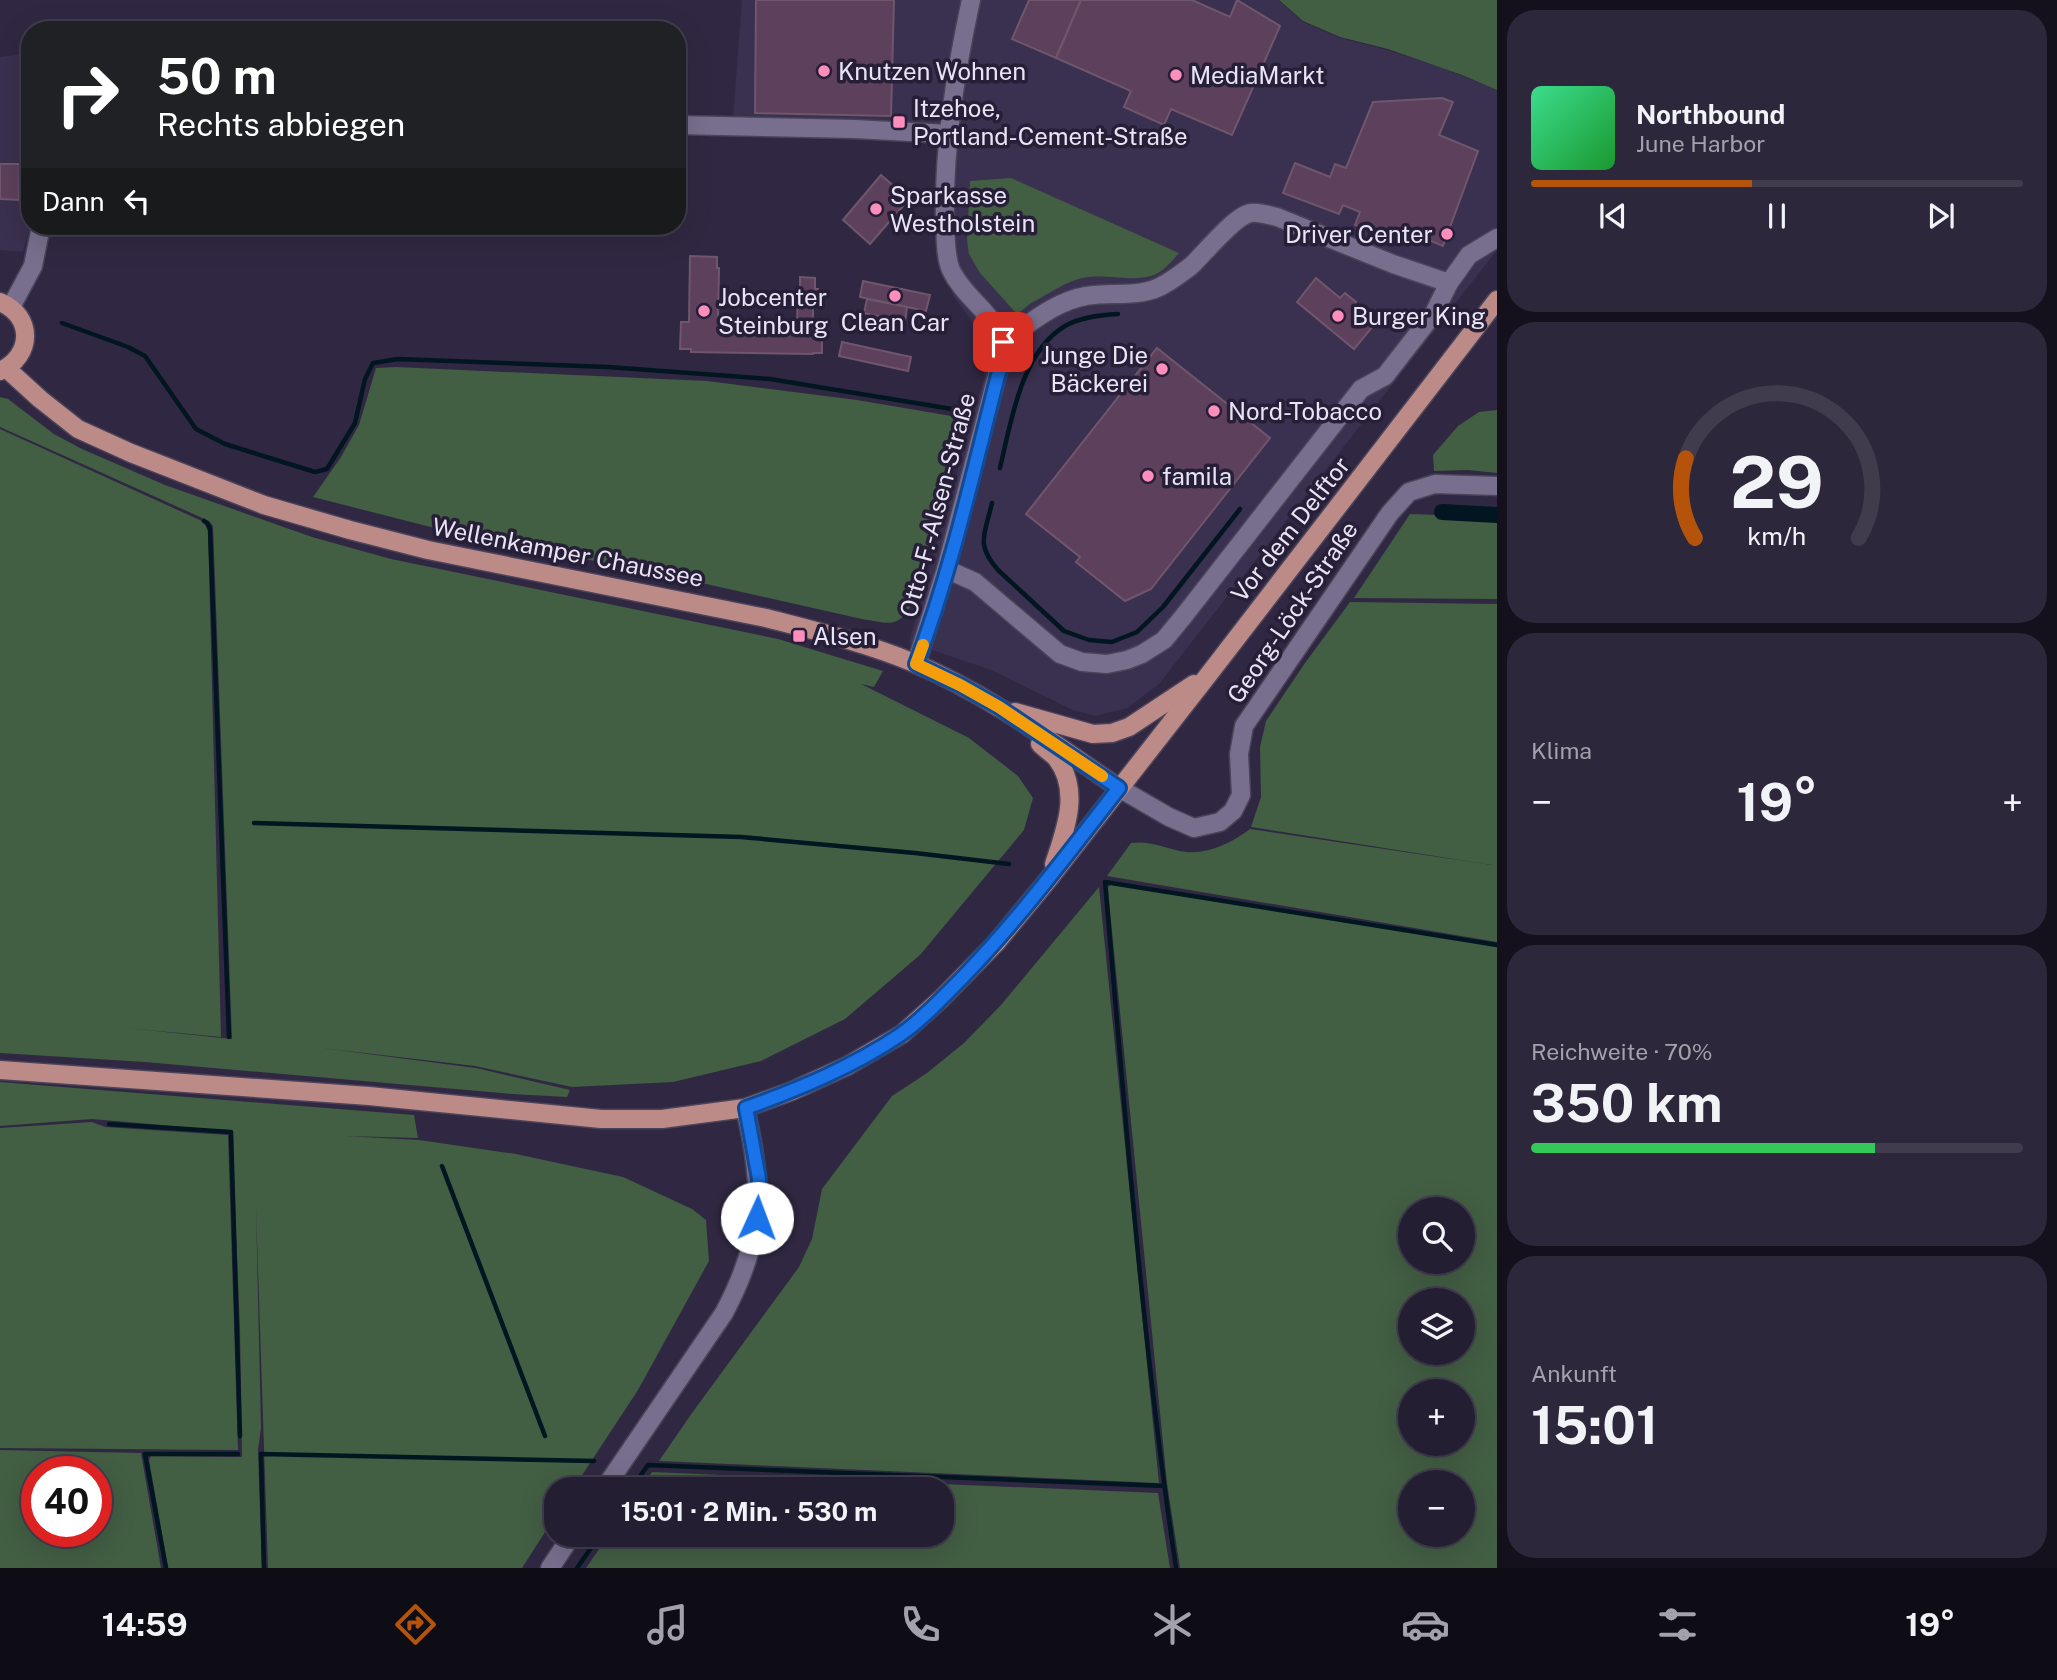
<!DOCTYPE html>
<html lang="de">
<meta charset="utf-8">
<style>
:root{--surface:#241e32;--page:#2c273a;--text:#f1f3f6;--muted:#a3a2ac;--line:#413c4d;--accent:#b45309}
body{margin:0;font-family:"Public Sans",sans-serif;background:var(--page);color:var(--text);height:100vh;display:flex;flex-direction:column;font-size:26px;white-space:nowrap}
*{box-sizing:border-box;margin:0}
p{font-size:23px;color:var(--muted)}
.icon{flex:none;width:38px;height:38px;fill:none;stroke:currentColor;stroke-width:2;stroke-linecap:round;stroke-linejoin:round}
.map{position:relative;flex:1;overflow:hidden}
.side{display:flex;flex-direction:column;gap:10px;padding:10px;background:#14101c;width:560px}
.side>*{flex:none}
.banner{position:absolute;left:21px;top:21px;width:665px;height:214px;border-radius:28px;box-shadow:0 7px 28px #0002,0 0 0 2px var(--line);background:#202124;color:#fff;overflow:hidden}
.controls{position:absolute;left:1398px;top:1197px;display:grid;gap:14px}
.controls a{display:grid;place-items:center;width:77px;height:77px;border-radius:50%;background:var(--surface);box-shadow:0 7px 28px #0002,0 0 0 2px var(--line);font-size:35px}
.speed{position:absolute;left:21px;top:1456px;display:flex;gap:14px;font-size:35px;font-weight:700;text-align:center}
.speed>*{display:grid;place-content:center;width:91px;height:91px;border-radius:50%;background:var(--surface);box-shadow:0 7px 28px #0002,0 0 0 2px var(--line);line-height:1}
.speed .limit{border:10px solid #d22;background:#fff;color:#111}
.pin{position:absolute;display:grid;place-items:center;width:60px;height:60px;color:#fff;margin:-30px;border-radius:14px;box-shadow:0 4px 10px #0006}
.me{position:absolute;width:77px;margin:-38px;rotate:2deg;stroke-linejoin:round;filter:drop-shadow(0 0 5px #0008)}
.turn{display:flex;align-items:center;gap:24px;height:147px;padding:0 21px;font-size:32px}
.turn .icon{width:91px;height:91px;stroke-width:2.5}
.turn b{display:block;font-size:49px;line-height:60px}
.then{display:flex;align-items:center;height:66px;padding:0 21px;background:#0003;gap:14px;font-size:26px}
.big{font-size:52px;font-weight:700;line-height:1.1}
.side .widget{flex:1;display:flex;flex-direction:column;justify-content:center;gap:10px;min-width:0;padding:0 24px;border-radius:28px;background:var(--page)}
.side .dial{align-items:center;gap:0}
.dial svg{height:182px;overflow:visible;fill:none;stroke:var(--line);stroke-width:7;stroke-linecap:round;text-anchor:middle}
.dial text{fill:var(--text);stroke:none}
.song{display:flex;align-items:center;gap:21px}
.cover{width:84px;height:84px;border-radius:10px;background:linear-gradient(135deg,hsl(150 70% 55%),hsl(130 70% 35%))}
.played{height:7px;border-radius:4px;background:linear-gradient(90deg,var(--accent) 45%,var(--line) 45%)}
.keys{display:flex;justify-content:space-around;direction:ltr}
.heat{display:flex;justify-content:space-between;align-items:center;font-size:38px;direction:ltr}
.charge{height:10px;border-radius:5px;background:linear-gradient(90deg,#34c759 70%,var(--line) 0)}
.trip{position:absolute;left:544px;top:1477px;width:410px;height:70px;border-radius:28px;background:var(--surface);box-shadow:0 7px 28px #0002,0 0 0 2px var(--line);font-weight:700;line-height:70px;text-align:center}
.dock{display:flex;height:112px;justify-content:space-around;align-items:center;background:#0e0c14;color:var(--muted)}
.dock .icon{width:49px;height:49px}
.dock .on{color:var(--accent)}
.dock b{font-size:32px;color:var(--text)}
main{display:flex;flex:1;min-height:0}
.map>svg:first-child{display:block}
.built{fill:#3a304f}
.green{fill:#425e43;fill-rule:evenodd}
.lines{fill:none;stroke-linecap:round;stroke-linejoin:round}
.stream{stroke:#011620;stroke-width:4.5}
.canal{stroke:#011620;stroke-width:16}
.building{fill:#5d405b;stroke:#6f566d;stroke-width:2}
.minor-casing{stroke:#4a4359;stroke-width:21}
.major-casing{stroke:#4a4359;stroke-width:21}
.minor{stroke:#776f8d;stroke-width:18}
.major{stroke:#bc8a87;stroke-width:18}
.route-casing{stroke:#114b97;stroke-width:18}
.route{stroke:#1a73e8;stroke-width:12}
.slow{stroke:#f59e0b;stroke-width:12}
.poi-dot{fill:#fe8ebc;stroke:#261f37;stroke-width:2.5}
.labels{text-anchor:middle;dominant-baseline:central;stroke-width:7;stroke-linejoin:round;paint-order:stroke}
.poi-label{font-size:24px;fill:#e8e4f5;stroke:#261f37;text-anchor:start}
.street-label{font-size:24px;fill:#e8e4f5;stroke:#261f37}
</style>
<main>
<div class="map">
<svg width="1497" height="1568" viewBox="0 0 1497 1568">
<rect width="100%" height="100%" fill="#302842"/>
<!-- built -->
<g class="built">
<polygon points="742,0 1278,0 1303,22 1340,38 1387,50 1437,66 1497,90 1497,250 1159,684 1127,708 1095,716 1073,710 991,670 909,642 984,378 984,356 981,345 971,320 954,297 947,279 945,125 733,118"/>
<polygon points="30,53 30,226 23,252 0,250 0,57"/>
</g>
<!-- green -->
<g class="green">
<polygon points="1279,0 1497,0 1497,90 1462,75 1388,49 1340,37 1303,21"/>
<path d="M1011 178 1179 253C1172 261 1164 271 1154 275 1133 283 1106 273 1083 278 1066 281 1049 294 1033 302 1026 305 1024 312 1016 313L980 273 969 254 967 240 970 181Z"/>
<path d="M396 367 707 381 857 400 969 419 915 598C899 629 893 624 862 619L662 574 462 535 313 497 341 457 359 425 376 368Z"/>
<polygon points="0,397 8,399 54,434 82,449 165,485 312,537 391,559 778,639 883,671 874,687 861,684 969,738 1018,776 1033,798 1024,830 920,955 845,1019 761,1061 673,1082 572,1087 475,1066 322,1048 476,1068 570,1090 567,1097 512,1094 145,1062 0,1053 0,429 204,522 208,531 221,1037 127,1028 232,1039 213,526 209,521 0,427"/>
<polygon points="1497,410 1497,473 1468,470 1434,471 1433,455 1458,426 1479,412"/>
<polygon points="1410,514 1497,517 1497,599 1354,598"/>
<path d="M1350 602 1497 604V942L1107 876 1131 843C1151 840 1168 850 1187 852 1209 854 1233 842 1250 829L1492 865 1251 827 1261 797 1260 747 1266 721 1305 663Z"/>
<path d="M1112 884 1497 946V1568H1180L1167 1483 1109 901 1108 887ZM1410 1209H1463V1262H1410ZM1410 1300H1463V1353H1410ZM1410 1391H1463V1444H1410ZM1410 1482H1463V1535H1410Z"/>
<polygon points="1099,887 1159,1483 659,1461 692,1413 799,1267 812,1239 822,1189 892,1096 927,1073 964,1043 1001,1005"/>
<polygon points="0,1082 414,1115 418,1138 345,1136 419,1140 516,1154 623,1177 692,1209 706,1220 709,1261 638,1390 573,1489 556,1489 556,1515 522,1568 268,1568 256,1208 261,1428 258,1450 262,1568 168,1568 149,1460 151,1456 242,1457 240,1330 232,1131 92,1119 0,1126"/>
<polygon points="92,1122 105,1127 228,1135 238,1450 0,1448 0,1128"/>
<path d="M0 1450 141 1453 161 1568H0ZM37 1472H96V1531H37Z"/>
<polygon points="652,1472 1158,1493 1170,1568 586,1568 609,1535 942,1535 942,1489 640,1489"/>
</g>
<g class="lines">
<!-- stream -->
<g class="stream">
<polyline points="62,323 128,347 145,356 196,429 225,444 315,472 327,469 355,423 365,379 373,363 398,359 608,367 770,379 958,410"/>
<path d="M1000 468C1011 422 1021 352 1065 326 1081 317 1100 315 1118 314"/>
<path d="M992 503C985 534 975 544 998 570L1064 631 1089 640 1112 642 1137 632 1163 607 1240 509"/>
<polyline points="204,521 208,524 210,529 229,1037"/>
<polyline points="254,823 741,837 915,853 1009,864"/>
<polyline points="109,1124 231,1132 240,1436"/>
<polyline points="442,1166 545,1436"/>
<polyline points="631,1489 648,1465 1164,1486"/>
<polyline points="166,1568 145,1454 238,1454"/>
<polyline points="264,1568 261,1454 594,1461"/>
<polyline points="577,1568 600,1535"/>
<path d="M1176 1568C1142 1340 1125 1111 1105 882L1497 945"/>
</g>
<!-- canal -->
<polyline class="canal" points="1442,512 1497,515"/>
</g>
<!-- building -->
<g class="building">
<polygon points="756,0 894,0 891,116 755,113"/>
<polygon points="1029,0 1081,0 1056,58 1012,39"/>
<polygon points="1081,0 1192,0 1230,17 1237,0 1280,26 1232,135 1171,109 1164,125 1124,107 1131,91 1056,58"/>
<polygon points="1442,98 1453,102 1439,135 1478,151 1443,246 1402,229 1398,242 1355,225 1360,212 1343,205 1339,214 1283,193 1295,163 1330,177 1335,164 1346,168 1373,102"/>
<polygon points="0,164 20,164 19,200 0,199"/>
<polygon points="881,175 909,199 870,244 843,220"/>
<polygon points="690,256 717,257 717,268 719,268 718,321 797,323 798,288 800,288 800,277 815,278 815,289 818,289 818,301 813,301 813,326 822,326 822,353 813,353 813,354 691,352 691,349 680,349 681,322 689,322"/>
<polygon points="1316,278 1340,298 1345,293 1356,302 1352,307 1374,325 1354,349 1297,302"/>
<polygon points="863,281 930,295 926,311 860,297"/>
<polygon points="867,299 907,307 905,322 864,313"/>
<polygon points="842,342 911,357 908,371 839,356"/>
<polygon points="1157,348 1270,438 1151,589 1125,601 1076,562 1080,557 1026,514"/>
</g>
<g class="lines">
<defs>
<g id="minor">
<polyline points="677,125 854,129 948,134"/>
<polyline points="11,307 33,266 41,226"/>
<path d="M1003 342C1028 325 1055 301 1086 296 1113 291 1141 299 1165 284 1174 279 1183 272 1191 266 1205 253 1235 215 1251 213 1259 212 1268 215 1277 217L1393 264 1449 283"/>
<polyline points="946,569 975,582 1060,654 1082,662 1107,664 1127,660 1142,654 1164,640 1183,617 1361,389 1385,376 1434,313 1449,283 1469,255 1497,238"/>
<path d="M916 664 946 569 1004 349C999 315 965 300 951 270 945 256 946 237 945 223 943 148 955 73 971 0"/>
<polyline points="1119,788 1169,817 1194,828 1220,822 1233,811 1241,795 1239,754 1244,726 1390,513 1409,492 1435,484 1497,486"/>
<path d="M604 1489 724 1313C764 1238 764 1190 745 1108"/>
<polyline points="550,1568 572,1535"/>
</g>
<g id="major">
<path d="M0 302C34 316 33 356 0 371"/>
<path d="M6 368 40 399 78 429 131 453 264 505 350 530 428 550 766 618C816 631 866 643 914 663 988 694 1053 743 1119 788"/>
<polyline points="1015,712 1093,734 1112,733 1129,727 1194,684"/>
<path d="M1040 744C1045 749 1053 754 1057 759 1081 791 1065 831 1054 864"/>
<polyline points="0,1070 369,1096 601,1119 662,1119 745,1108 792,1091 847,1066 902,1034 941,999 996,943 1048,880 1209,674 1497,300"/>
</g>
</defs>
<!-- minor casing -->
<use href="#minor" class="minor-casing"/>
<!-- major casing -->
<use href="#major" class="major-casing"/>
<!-- minor -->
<use href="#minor" class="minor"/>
<!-- major -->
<use href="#major" class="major"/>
</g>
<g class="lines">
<defs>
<path id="route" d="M757 1218 759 1179 746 1108C799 1089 852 1067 900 1035 923 1019 943 997 963 977 1020 918 1069 852 1119 788L999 707 960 685 916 664C954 564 976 459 1003 356V342"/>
</defs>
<!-- route casing -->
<use href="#route" class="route-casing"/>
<!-- route -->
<use href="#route" class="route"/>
<!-- slow -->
<polyline class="slow" points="923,645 916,664 960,685 999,707 1102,776"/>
</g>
<!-- markers -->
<g class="poi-dot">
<circle cx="824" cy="71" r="7"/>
<circle cx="1176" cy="75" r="7"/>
<rect x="892" y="115" width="14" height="14" rx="3.5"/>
<circle cx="876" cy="209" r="7"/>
<circle cx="1447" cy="234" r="7"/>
<circle cx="895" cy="296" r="7"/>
<circle cx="704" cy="311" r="7"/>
<circle cx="1338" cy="316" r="7"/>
<circle cx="1162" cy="369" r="7"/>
<circle cx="1214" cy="411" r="7"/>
<circle cx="1148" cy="476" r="7"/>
<rect x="792" y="629" width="14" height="14" rx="3.5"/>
</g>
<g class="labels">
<!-- poi labels -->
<g class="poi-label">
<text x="838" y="71">Knutzen Wohnen</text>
<text x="1190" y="75">MediaMarkt</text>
<text x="913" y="108">Itzehoe,<tspan x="913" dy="28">Portland-Cement-Straße</tspan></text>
<text x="890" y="195">Sparkasse<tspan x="890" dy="28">Westholstein</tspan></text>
<text x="1433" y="234" text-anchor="end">Driver Center</text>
<text x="718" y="297">Jobcenter<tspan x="718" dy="28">Steinburg</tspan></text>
<text x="1352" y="316">Burger King</text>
<text x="895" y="322" text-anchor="middle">Clean Car</text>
<text x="1148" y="355" text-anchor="end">Junge Die<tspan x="1148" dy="28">Bäckerei</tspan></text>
<text x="1228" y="411">Nord-Tobacco</text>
<text x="1162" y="476">famila</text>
<text x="813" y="636">Alsen</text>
</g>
<!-- street labels -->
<g class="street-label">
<text transform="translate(937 505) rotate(-75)">Otto-F.-Alsen-Straße</text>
<text transform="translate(1290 529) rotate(-52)">Vor dem Delftor</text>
<text transform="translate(568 552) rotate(11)">Wellenkamper Chaussee</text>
<text transform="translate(1292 612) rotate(-56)">Georg-Löck-Straße</text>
</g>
</g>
</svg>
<div class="controls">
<a><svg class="icon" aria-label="search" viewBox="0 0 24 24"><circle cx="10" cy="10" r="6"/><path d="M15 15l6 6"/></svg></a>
<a><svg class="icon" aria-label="layers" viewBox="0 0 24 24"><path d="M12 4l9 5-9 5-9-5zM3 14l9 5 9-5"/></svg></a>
<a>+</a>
<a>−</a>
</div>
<div class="speed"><div class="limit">40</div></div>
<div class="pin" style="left:1003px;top:342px;background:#d93025"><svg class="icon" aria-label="arrive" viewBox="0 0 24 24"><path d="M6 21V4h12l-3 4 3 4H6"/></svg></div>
<svg class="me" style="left:757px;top:1218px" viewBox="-20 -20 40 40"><circle r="19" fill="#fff"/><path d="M0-13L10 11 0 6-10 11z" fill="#1a73e8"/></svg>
<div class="trip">15:01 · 2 Min. · 530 m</div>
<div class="banner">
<div class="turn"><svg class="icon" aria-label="right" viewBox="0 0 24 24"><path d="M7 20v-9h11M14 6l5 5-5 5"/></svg><div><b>50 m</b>Rechts abbiegen</div></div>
<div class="then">Dann<svg class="icon" aria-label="left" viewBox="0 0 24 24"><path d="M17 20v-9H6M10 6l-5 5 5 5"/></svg></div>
</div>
</div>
<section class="side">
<div class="widget">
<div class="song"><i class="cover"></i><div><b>Northbound</b><p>June Harbor</p></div></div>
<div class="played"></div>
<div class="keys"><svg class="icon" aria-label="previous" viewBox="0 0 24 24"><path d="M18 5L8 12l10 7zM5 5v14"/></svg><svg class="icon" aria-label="pause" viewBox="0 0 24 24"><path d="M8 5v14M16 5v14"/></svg><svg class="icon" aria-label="next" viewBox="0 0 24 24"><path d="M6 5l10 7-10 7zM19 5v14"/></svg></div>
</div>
<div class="widget dial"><svg viewBox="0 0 100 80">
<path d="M14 69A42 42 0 1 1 86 69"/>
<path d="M14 69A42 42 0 0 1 10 34" stroke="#b45309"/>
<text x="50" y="56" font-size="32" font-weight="700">29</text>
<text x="50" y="72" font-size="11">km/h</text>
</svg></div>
<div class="widget"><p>Klima</p>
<div class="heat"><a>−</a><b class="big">19°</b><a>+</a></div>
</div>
<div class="widget"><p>Reichweite · 70%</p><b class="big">350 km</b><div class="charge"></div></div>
<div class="widget"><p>Ankunft</p><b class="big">15:01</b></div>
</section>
</main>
<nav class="dock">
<b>14:59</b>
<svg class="icon on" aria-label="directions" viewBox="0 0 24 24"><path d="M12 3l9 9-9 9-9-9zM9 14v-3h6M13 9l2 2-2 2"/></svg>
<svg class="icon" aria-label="music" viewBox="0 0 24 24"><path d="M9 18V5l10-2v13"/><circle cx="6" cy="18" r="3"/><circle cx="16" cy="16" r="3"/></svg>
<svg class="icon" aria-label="phone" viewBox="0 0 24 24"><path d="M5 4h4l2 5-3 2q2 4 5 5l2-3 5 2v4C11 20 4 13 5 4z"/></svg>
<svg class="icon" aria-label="climate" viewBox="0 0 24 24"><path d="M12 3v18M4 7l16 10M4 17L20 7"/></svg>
<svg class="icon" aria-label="car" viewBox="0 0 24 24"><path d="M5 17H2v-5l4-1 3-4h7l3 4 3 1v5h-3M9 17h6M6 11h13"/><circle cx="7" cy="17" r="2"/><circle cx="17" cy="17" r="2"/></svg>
<svg class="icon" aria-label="filters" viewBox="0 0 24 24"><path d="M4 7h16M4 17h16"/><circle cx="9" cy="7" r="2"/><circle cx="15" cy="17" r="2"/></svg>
<b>19°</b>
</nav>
